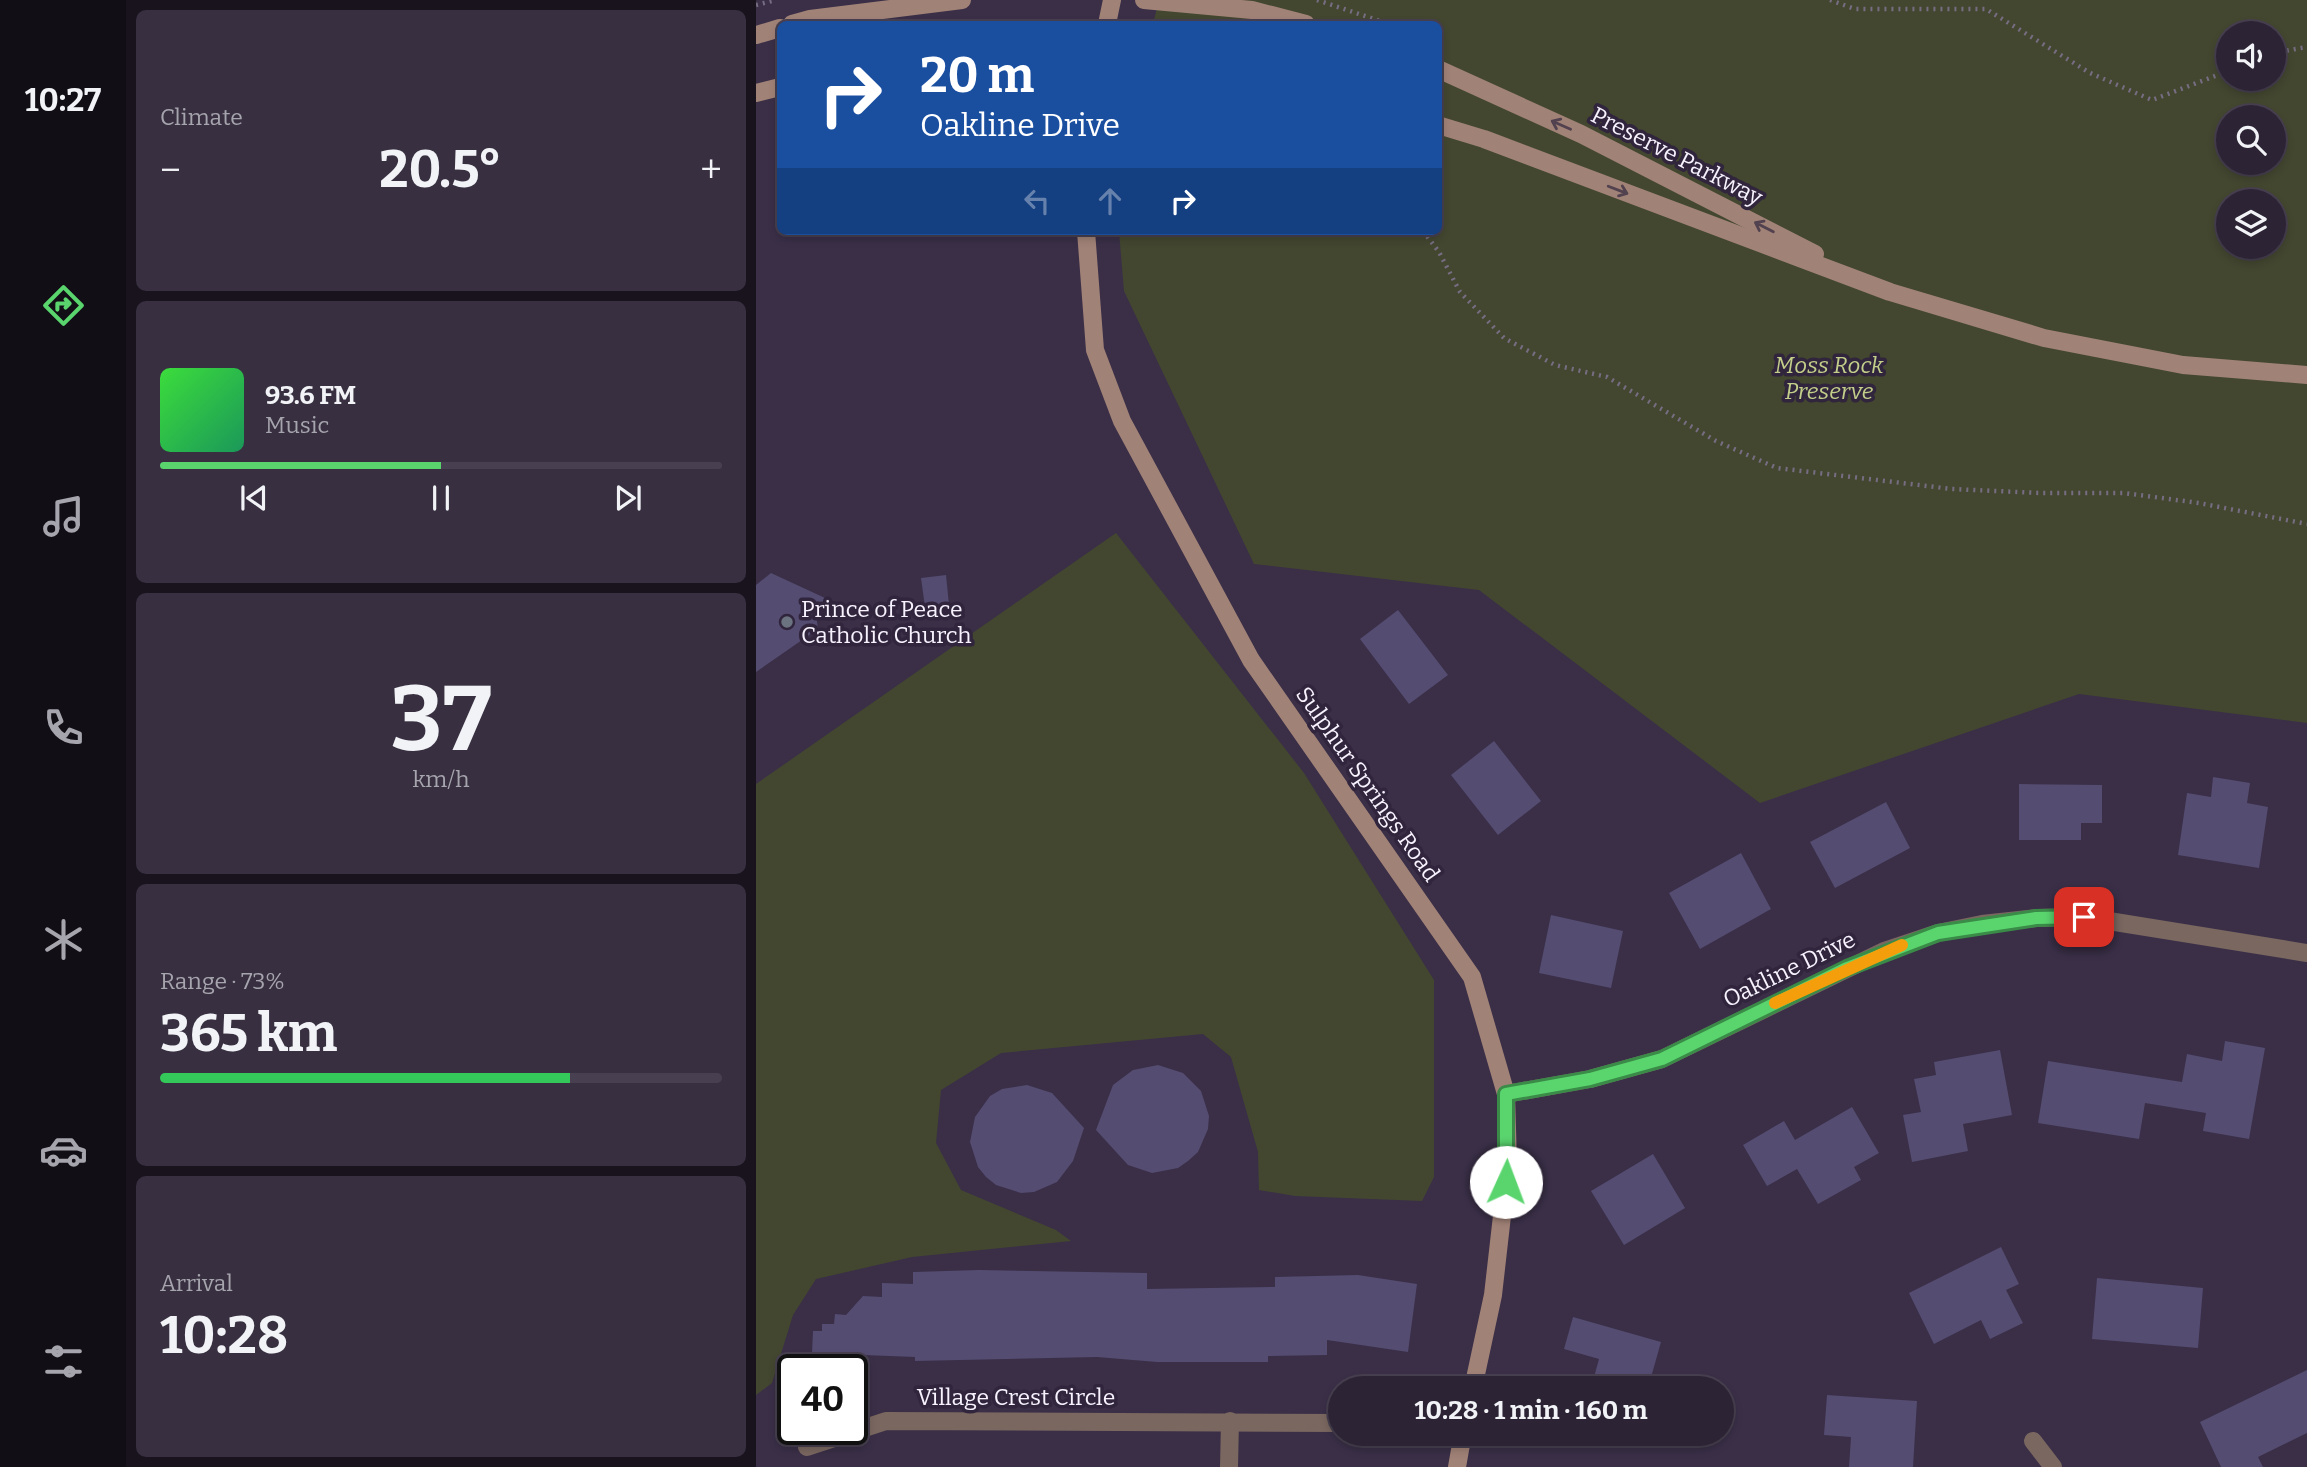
<!DOCTYPE html>
<meta charset="utf-8">
<style>
:root{--surface:#2c2335;--page:#382f41;--text:#f1f3f6;--muted:#a6a4ad;--line:#484050;--accent:#5ad56e}
body{margin:0;font-family:Bitter,serif;background:var(--page);color:var(--text);height:100vh;display:flex;flex-direction:column;font-size:26px;white-space:nowrap}
*{box-sizing:border-box;margin:0}
p{font-size:23px;color:var(--muted)}
.icon{flex:none;width:38px;height:38px;fill:none;stroke:currentColor;stroke-width:2;stroke-linecap:round;stroke-linejoin:round}
.map{position:relative;flex:1;overflow:hidden}
.sheet{display:flex;flex-direction:column;gap:10px;padding:10px;background:#18131d;width:630px}
.sheet>*{flex:none}
.top-card{position:absolute;left:21px;top:21px;width:665px;height:214px;border-radius:10px;box-shadow:0 4px 10px #0003,0 0 0 2px var(--line);background:#1a4fa0;color:#fff;overflow:hidden}
.controls{position:absolute;left:1460px;top:21px;display:grid;gap:14px}
.controls a{display:grid;place-items:center;width:70px;height:70px;border-radius:50%;background:var(--surface);box-shadow:0 4px 10px #0003,0 0 0 2px var(--line);font-size:35px}
.speed{position:absolute;left:21px;top:1354px;display:flex;gap:14px;font-size:35px;font-weight:700;text-align:center}
.speed>*{display:grid;place-content:center;width:91px;height:91px;border-radius:50%;background:var(--surface);box-shadow:0 4px 10px #0003,0 0 0 2px var(--line);line-height:1}
.speed .limit{border:4px solid #111;border-radius:10px;background:#fff;color:#111}
.pin{position:absolute;display:grid;place-items:center;width:60px;height:60px;color:#fff;margin:-30px;border-radius:14px;box-shadow:0 4px 10px #0006}
.me{position:absolute;width:77px;margin:-38px;rotate:2deg;stroke-linejoin:round;filter:drop-shadow(0 0 5px #0008)}
.turn{display:flex;align-items:center;gap:24px;height:147px;padding:0 28px;font-size:32px}
.turn .icon{width:91px;height:91px;stroke-width:2.5}
.turn b{display:block;font-size:49px;line-height:60px}
.lanes{display:flex;align-items:center;height:66px;padding:0 28px;background:#0003;justify-content:center;gap:35px;direction:ltr}
.lanes .off{opacity:.35}
.big{font-size:52px;font-weight:700;line-height:1.1}
.sheet .widget{flex:1;display:flex;flex-direction:column;justify-content:center;gap:10px;min-width:0;padding:0 24px;border-radius:10px;background:var(--page)}
.sheet .dial{align-items:center;gap:0}
.dial b{font-size:91px;line-height:1}
.song{display:flex;align-items:center;gap:21px}
.cover{width:84px;height:84px;border-radius:10px;background:linear-gradient(135deg,hsl(120 70% 55%),hsl(150 70% 35%))}
.played{height:7px;border-radius:4px;background:linear-gradient(90deg,var(--accent) 50%,var(--line) 50%)}
.keys{display:flex;justify-content:space-around;direction:ltr}
.heat{display:flex;justify-content:space-between;align-items:center;font-size:38px;direction:ltr}
.charge{height:10px;border-radius:5px;background:linear-gradient(90deg,#34c759 73%,var(--line) 0)}
.trip{position:absolute;left:572px;top:1376px;width:406px;height:70px;border-radius:35px;background:var(--surface);box-shadow:0 4px 10px #0003,0 0 0 2px var(--line);font-weight:700;line-height:70px;text-align:center}
main{display:flex;flex:1;min-height:0}
.menu{display:flex;flex-direction:column;width:126px;justify-content:space-around;align-items:center;background:#120e15;color:var(--muted)}
.menu .icon{width:49px;height:49px}
.menu .selected{color:var(--accent)}
.menu b{font-size:32px;color:var(--text)}
.map>svg:first-child{display:block}
.green{fill:#434730;fill-rule:evenodd}
.building{fill:#544c71}
.lines{fill:none;stroke-linecap:round;stroke-linejoin:round}
.path{stroke:#776d82;stroke-width:4.5;stroke-dasharray:2 5;stroke-linecap:butt}
.street{stroke:#7a6760;stroke-width:18}
.secondary{stroke:#a18277;stroke-width:18}
.oneway{stroke:#52414e}
.route-casing{stroke:#3a8a48;stroke-width:18}
.route{stroke:#5ad56e;stroke-width:12}
.slow{stroke:#f59e0b;stroke-width:12}
.worship-dot{fill:#6b7280;stroke:#30253c;stroke-width:2.5}
.labels{text-anchor:middle;dominant-baseline:central;stroke-width:7;stroke-linejoin:round;paint-order:stroke}
.street-label{font-size:23px;fill:#f7f2fe;stroke:#30253c}
.park-label{font-size:23px;font-style:italic;fill:#c2ce89;stroke:#30253c}
.poi-label{font-size:23px;fill:#f7f2fe;stroke:#30253c;text-anchor:start}
</style>
<main>
<nav class="menu">
<b>10:27</b>
<svg class="icon selected" aria-label="directions" viewBox="0 0 24 24"><path d="M12 3l9 9-9 9-9-9zM9 14v-3h6M13 9l2 2-2 2"/></svg>
<svg class="icon" aria-label="music" viewBox="0 0 24 24"><path d="M9 18V5l10-2v13"/><circle cx="6" cy="18" r="3"/><circle cx="16" cy="16" r="3"/></svg>
<svg class="icon" aria-label="phone" viewBox="0 0 24 24"><path d="M5 4h4l2 5-3 2q2 4 5 5l2-3 5 2v4C11 20 4 13 5 4z"/></svg>
<svg class="icon" aria-label="climate" viewBox="0 0 24 24"><path d="M12 3v18M4 7l16 10M4 17L20 7"/></svg>
<svg class="icon" aria-label="car" viewBox="0 0 24 24"><path d="M5 17H2v-5l4-1 3-4h7l3 4 3 1v5h-3M9 17h6M6 11h13"/><circle cx="7" cy="17" r="2"/><circle cx="17" cy="17" r="2"/></svg>
<svg class="icon" aria-label="filters" viewBox="0 0 24 24"><path d="M4 7h16M4 17h16"/><circle cx="9" cy="7" r="2"/><circle cx="15" cy="17" r="2"/></svg>
</nav>
<section class="sheet">
<div class="widget"><p>Climate</p>
<div class="heat"><a>−</a><b class="big">20.5°</b><a>+</a></div>
</div>
<div class="widget">
<div class="song"><i class="cover"></i><div><b>93.6 FM</b><p>Music</p></div></div>
<div class="played"></div>
<div class="keys"><svg class="icon" aria-label="previous" viewBox="0 0 24 24"><path d="M18 5L8 12l10 7zM5 5v14"/></svg><svg class="icon" aria-label="pause" viewBox="0 0 24 24"><path d="M8 5v14M16 5v14"/></svg><svg class="icon" aria-label="next" viewBox="0 0 24 24"><path d="M6 5l10 7-10 7zM19 5v14"/></svg></div>
</div>
<div class="widget dial"><b>37</b><p>km/h</p></div>
<div class="widget"><p>Range · 73%</p><b class="big">365 km</b><div class="charge"></div></div>
<div class="widget"><p>Arrival</p><b class="big">10:28</b></div>
</section>
<div class="map">
<svg width="1551" height="1467" viewBox="0 0 1551 1467">
<rect width="100%" height="100%" fill="#3a2f47"/>
<!-- green -->
<g class="green">
<path d="M403 0H1551V723L1323 694 1004 803 723 590 498 564 368 291 363 231H682V24H397ZM1472 33H1517V79H1472ZM1472 117H1517V163H1472ZM1472 201H1517V247H1472Z"/>
<polygon points="360,533 548,773 678,980 678,1177 666,1201 539,1196 503,1190 502,1152 475,1057 447,1034 245,1053 185,1090 180,1143 205,1190 300,1230 315,1241 156,1257 60,1279 37,1315 16,1383 0,1395 0,784"/>
</g>
<!-- building -->
<g class="building">
<polygon points="15,573 69,598 60,615 62,629 0,672 0,585"/>
<polygon points="190,575 193,605 169,607 165,578"/>
<polygon points="642,610 692,675 653,704 604,639"/>
<polygon points="738,741 785,801 742,835 695,775"/>
<polygon points="1457,777 1494,783 1491,803 1512,807 1503,868 1422,855 1431,793 1455,797"/>
<polygon points="1263,784 1346,785 1346,823 1325,823 1325,840 1263,840"/>
<polygon points="1130,802 1154,848 1079,888 1054,842"/>
<polygon points="985,853 1015,909 944,949 913,893"/>
<polygon points="795,915 867,931 855,988 783,973"/>
<polygon points="1469,1041 1509,1048 1493,1139 1447,1131 1450,1113 1389,1103 1383,1139 1282,1123 1292,1061 1426,1082 1431,1054 1466,1061"/>
<polygon points="1244,1050 1256,1115 1207,1124 1212,1151 1156,1162 1147,1115 1165,1112 1158,1079 1180,1075 1178,1062"/>
<polygon points="402,1065 427,1073 445,1091 453,1116 452,1129 442,1152 432,1161 422,1168 396,1173 372,1165 340,1130 357,1085 377,1070"/>
<polygon points="271,1085 296,1093 328,1128 317,1161 301,1182 278,1192 265,1193 240,1185 230,1177 222,1167 214,1142 219,1117 234,1096 246,1089"/>
<polygon points="1096,1107 1123,1153 1098,1167 1105,1180 1062,1204 1041,1169 1011,1186 987,1145 1028,1121 1039,1140"/>
<polygon points="897,1154 929,1208 868,1245 835,1191"/>
<polygon points="1245,1247 1263,1284 1250,1290 1267,1323 1234,1339 1225,1320 1178,1344 1153,1293"/>
<polygon points="223,1270 391,1273 391,1289 519,1287 519,1277 602,1275 661,1284 652,1352 571,1340 571,1355 512,1356 512,1362 401,1362 341,1357 159,1361 159,1357 56,1353 57,1331 66,1331 66,1324 78,1324 79,1314 90,1315 107,1296 126,1297 126,1283 157,1284 157,1272"/>
<polygon points="1341,1278 1447,1288 1442,1348 1336,1339"/>
<polygon points="817,1317 905,1342 892,1388 835,1388 843,1359 808,1349"/>
<polygon points="1551,1370 1551,1433 1502,1457 1507,1467 1465,1467 1444,1422"/>
<polygon points="1071,1395 1161,1401 1157,1467 1093,1467 1095,1437 1068,1435"/>
</g>
<g class="lines">
<!-- path -->
<g class="path">
<polyline points="561,0 633,24"/>
<polyline points="1074,0 1099,9 1230,9 1334,73 1396,100 1472,71"/>
<polyline points="0,5 20,0"/>
<polyline points="1517,53 1551,47"/>
<polyline points="667,231 683,252 704,292 748,338 799,365 851,377 960,441 1021,468 1196,489 1284,493 1368,493 1443,503 1551,524"/>
</g>
<!-- street -->
<g class="street">
<polyline points="750,1094 834,1079 906,1059 1128,951 1182,933 1226,924 1280,918 1328,917 1551,953"/>
<polyline points="1277,1441 1297,1467"/>
<polyline points="51,1447 130,1421 584,1423"/>
<polyline points="473,1467 474,1421"/>
</g>
<!-- secondary -->
<g class="secondary">
<polyline points="388,0 496,10 550,24"/>
<polyline points="36,24 54,19 206,0"/>
<polyline points="351,24 356,0"/>
<polyline points="0,35 24,28"/>
<polyline points="682,69 825,134 1059,254"/>
<polyline points="0,93 24,87"/>
<polyline points="682,125 728,139 1134,292 1288,338 1427,365 1551,375"/>
<polyline points="330,231 339,350 366,421 495,660 716,977 750,1094 752,1163 737,1295 717,1388"/>
<polyline points="701,1467 707,1433"/>
</g>
</g>
<!-- one-way arrows -->
<defs><path id="oneway-shaft" d="M-6 0H5M1.5-3L5.5 0L1.5 3" fill="none" stroke-width="1.6" stroke-linecap="round" stroke-linejoin="round" transform="scale(1.75)"/></defs>
<g class="oneway">
<use href="#oneway-shaft" transform="translate(805 125) rotate(-156)"/>
<use href="#oneway-shaft" transform="translate(862 190) rotate(21)"/>
<use href="#oneway-shaft" transform="translate(1008 227) rotate(-153)"/>
</g>
<g class="lines">
<defs>
<polyline id="route" points="750,1182 750,1094 834,1079 906,1059 1091,968 1182,933 1280,918 1328,917"/>
</defs>
<!-- route casing -->
<use href="#route" class="route-casing"/>
<!-- route -->
<use href="#route" class="route"/>
<!-- slow -->
<polyline class="slow" points="1019,1003 1146,945"/>
</g>
<!-- markers -->
<circle class="worship-dot" cx="31" cy="622" r="7"/>
<g class="labels">
<!-- street labels -->
<g class="street-label">
<text transform="translate(921 156) rotate(27)">Preserve Parkway</text>
<text transform="translate(612 784) rotate(55)">Sulphur Springs Road</text>
<text transform="translate(1033 969) rotate(-26)">Oakline Drive</text>
<text x="260" y="1397">Village Crest Circle</text>
</g>
<!-- park labels -->
<g class="park-label">
<text x="1073" y="365">Moss Rock<tspan x="1073" dy="26">Preserve</tspan></text>
</g>
<!-- poi labels -->
<g class="poi-label">
<text x="45" y="609">Prince of Peace<tspan x="45" dy="26">Catholic Church</tspan></text>
</g>
</g>
</svg>
<div class="controls">
<a><svg class="icon" aria-label="sound" viewBox="0 0 24 24"><path d="M4 9h4l5-4v14l-5-4H4zM17 9q2 3 0 6"/></svg></a>
<a><svg class="icon" aria-label="search" viewBox="0 0 24 24"><circle cx="10" cy="10" r="6"/><path d="M15 15l6 6"/></svg></a>
<a><svg class="icon" aria-label="layers" viewBox="0 0 24 24"><path d="M12 4l9 5-9 5-9-5zM3 14l9 5 9-5"/></svg></a>
</div>
<div class="speed"><div class="limit">40</div></div>
<div class="pin" style="left:1328px;top:917px;background:#d93025"><svg class="icon" aria-label="arrive" viewBox="0 0 24 24"><path d="M6 21V4h12l-3 4 3 4H6"/></svg></div>
<svg class="me" style="left:750px;top:1182px" viewBox="-20 -20 40 40"><circle r="19" fill="#fff"/><path d="M0-13L10 11 0 6-10 11z" fill="#5ad56e"/></svg>
<div class="trip">10:28 · 1 min · 160 m</div>
<div class="top-card">
<div class="turn"><svg class="icon" aria-label="right" viewBox="0 0 24 24"><path d="M7 20v-9h11M14 6l5 5-5 5"/></svg><div><b>20 m</b>Oakline Drive</div></div>
<div class="lanes"><svg class="icon off" aria-label="left" viewBox="0 0 24 24"><path d="M17 20v-9H6M10 6l-5 5 5 5"/></svg><svg class="icon off" aria-label="ahead" viewBox="0 0 24 24"><path d="M12 20V5M6 11l6-6 6 6"/></svg><svg class="icon" aria-label="right" viewBox="0 0 24 24"><path d="M7 20v-9h11M14 6l5 5-5 5"/></svg></div>
</div>
</div>
</main>
